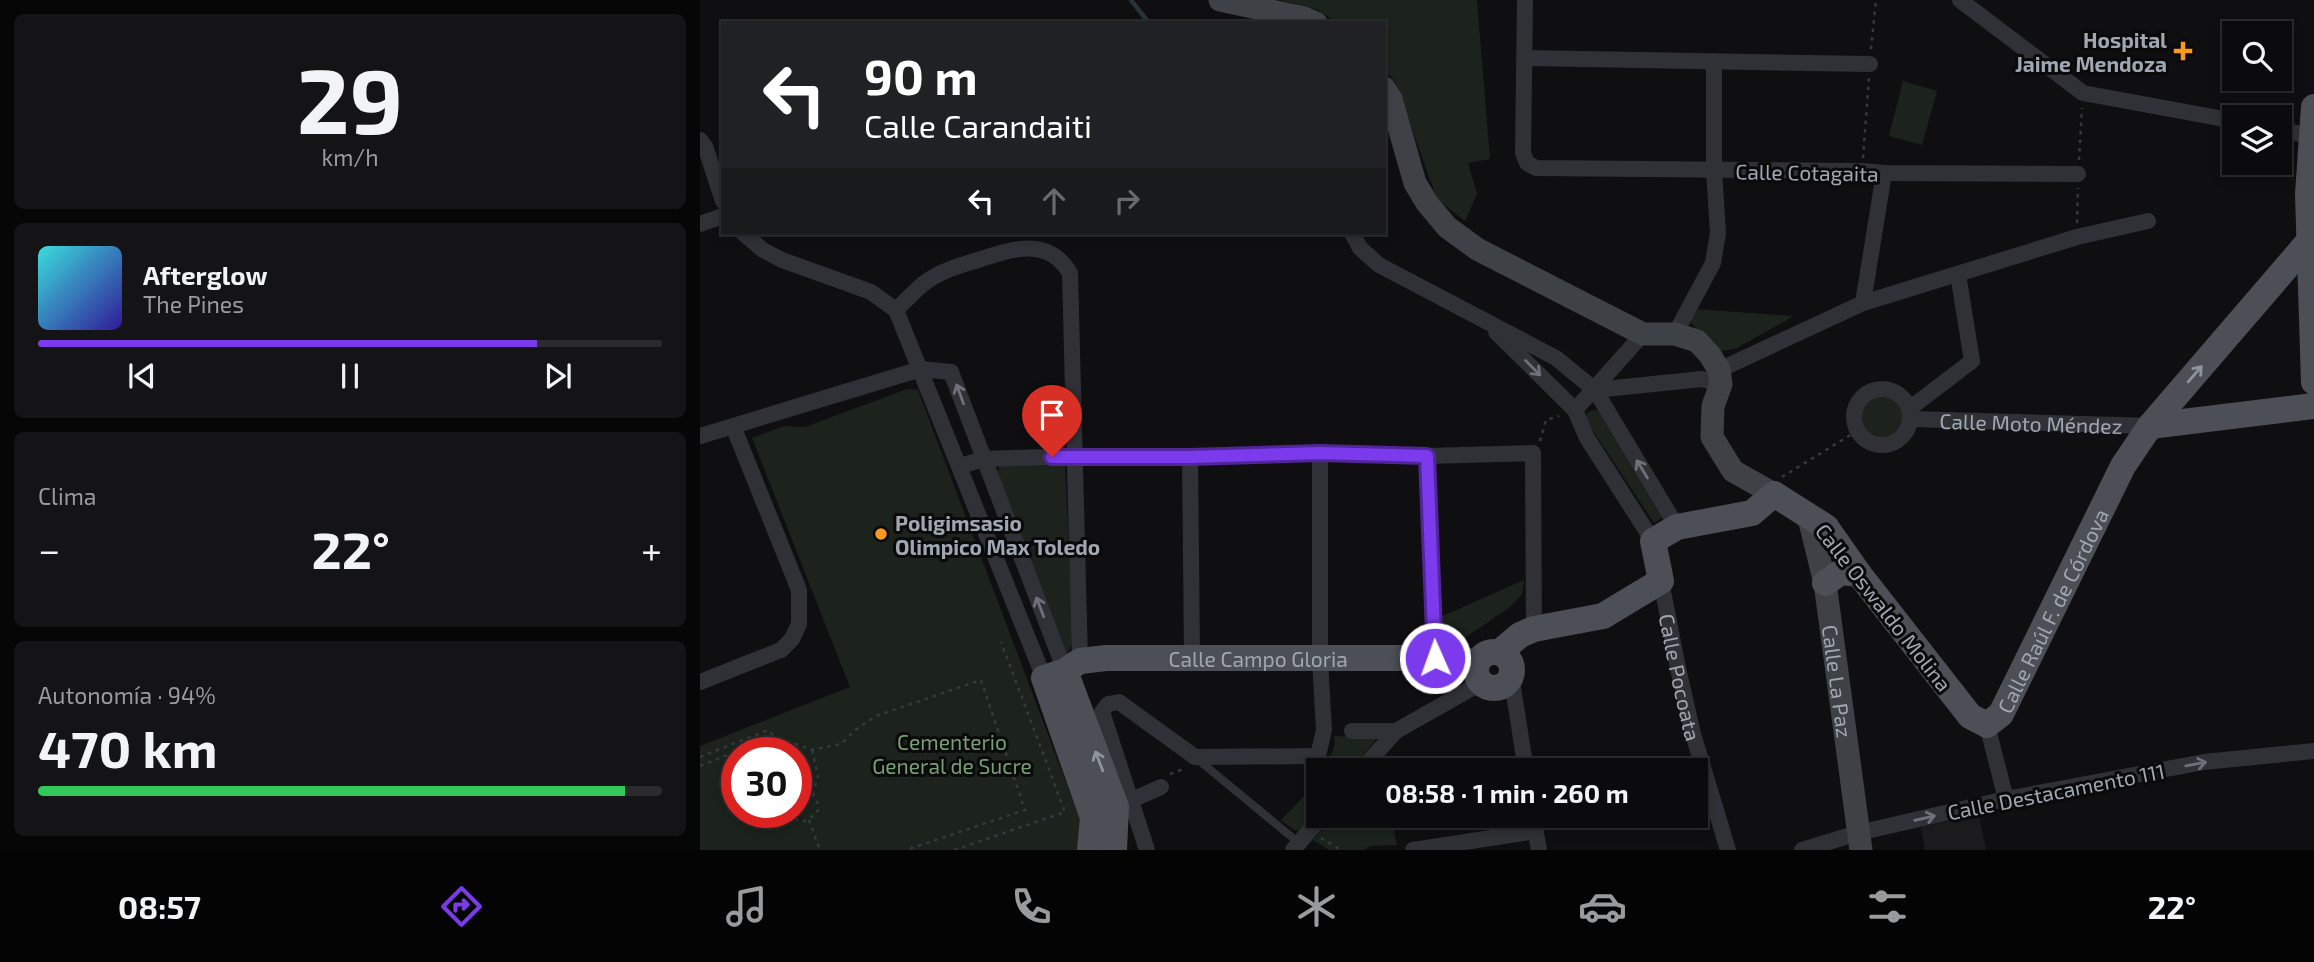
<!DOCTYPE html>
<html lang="es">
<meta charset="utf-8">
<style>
:root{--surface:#0b0b0d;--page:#141416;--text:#f1f3f6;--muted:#9a9b9d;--line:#2b2b2e;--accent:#7c3aed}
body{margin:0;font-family:"Exo 2",sans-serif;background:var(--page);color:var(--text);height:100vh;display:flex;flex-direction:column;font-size:26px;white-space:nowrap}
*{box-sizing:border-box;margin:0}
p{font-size:23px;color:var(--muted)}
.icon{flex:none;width:38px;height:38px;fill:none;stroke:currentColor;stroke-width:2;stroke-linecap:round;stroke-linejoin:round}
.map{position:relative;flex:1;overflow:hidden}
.side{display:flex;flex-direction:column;gap:14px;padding:14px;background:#060607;width:700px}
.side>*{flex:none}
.hud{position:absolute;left:21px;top:21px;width:665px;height:214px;border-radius:0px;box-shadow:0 4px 10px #0003,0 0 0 2px var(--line);background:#202124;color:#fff;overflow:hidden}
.fabs{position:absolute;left:1522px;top:21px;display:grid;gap:14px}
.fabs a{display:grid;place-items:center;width:70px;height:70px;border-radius:0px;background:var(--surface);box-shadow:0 4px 10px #0003,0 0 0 2px var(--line);font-size:35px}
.speed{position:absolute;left:21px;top:737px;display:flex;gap:14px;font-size:35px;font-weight:700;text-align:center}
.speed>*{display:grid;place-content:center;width:91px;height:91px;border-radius:50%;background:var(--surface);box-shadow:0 4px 10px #0003,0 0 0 2px var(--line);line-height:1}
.speed .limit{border:10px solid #d22;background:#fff;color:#111}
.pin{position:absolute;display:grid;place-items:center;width:60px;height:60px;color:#fff;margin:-72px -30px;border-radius:50% 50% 50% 0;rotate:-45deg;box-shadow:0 0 7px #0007}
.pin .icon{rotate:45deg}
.me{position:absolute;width:77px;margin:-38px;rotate:358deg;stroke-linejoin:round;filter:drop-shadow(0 0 5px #0008)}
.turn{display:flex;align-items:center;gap:24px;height:147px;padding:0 28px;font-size:32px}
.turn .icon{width:91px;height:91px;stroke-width:2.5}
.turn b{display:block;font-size:49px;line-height:60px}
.lanes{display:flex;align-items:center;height:66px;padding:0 28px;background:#0003;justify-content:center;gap:35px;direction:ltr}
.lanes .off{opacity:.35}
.big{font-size:52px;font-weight:700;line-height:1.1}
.side .card{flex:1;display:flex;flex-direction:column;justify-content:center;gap:10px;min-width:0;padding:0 24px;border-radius:10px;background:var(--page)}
.side .dial{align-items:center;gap:0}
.dial b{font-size:91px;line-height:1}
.song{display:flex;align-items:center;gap:21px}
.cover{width:84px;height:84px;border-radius:10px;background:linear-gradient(135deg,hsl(180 70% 55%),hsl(250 70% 35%))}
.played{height:7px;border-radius:4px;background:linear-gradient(90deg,var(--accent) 80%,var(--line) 80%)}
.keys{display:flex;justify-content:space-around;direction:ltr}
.heat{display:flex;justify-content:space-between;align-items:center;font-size:38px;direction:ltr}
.charge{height:10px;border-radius:5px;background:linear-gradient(90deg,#34c759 94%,var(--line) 0)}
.trip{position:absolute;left:606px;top:758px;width:402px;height:70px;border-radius:0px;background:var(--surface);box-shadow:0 4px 10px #0003,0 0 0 2px var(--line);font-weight:700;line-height:70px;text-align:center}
.menu{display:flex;height:112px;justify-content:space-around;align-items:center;background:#040405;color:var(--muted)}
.menu .icon{width:49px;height:49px}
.menu .current{color:var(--accent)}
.menu b{font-size:32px;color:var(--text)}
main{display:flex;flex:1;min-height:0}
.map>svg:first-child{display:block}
.built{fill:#1b1b1e}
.green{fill:#1b231c;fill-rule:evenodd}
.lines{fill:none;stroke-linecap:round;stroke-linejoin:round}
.stream{stroke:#283339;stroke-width:4.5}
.path{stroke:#36393d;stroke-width:2.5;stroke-dasharray:3.5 5;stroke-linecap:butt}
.lane{stroke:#303136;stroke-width:8}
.street{stroke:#303136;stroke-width:16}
.secondary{stroke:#3e4146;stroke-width:23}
.primary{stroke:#4c4f55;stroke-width:26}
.oneway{stroke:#6d727a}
.oneway2{stroke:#8e959f}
.route-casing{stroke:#51269a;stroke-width:18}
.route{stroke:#7c3aed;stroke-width:12}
.poi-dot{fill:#f9991e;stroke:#0a0a0b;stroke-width:2.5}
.labels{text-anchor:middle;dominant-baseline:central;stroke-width:6;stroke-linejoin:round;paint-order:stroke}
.poi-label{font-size:21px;font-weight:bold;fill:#9fa7b2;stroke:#0a0a0b;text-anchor:end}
.street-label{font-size:21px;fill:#9fa7b2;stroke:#0a0a0b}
.park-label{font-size:21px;fill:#779f75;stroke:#0a0a0b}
</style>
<main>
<section class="side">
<div class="card dial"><b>29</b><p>km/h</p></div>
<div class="card">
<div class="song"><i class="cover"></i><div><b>Afterglow</b><p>The Pines</p></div></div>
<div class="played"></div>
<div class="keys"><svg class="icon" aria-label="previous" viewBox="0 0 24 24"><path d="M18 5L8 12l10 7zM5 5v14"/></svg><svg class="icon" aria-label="pause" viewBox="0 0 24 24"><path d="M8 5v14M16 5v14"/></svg><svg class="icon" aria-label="next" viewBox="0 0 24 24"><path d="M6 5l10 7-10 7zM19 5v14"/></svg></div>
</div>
<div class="card"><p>Clima</p>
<div class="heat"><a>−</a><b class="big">22°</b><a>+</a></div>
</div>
<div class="card"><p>Autonomía · 94%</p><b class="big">470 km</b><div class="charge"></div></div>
</section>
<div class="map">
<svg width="1614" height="850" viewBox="0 0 1614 850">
<rect width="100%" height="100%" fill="#0f0f11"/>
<!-- built -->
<polygon class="built" points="1279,815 1286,850 1225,850 1221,827"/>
<!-- green -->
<g class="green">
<polygon points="579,0 777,0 790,159 768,163 777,194 765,221 737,199 695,82 684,69 684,23 637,23 618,10"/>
<polygon points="1203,81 1237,91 1222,145 1189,136"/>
<polygon points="994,309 1094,316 1037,348 1018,352 991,323"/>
<path d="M207 389 218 390 381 822 378 850H0V746L150 687 52 438 84 426 105 427ZM37 752H96V812H37Z"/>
<circle cx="1182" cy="418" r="22"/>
<polygon points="892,410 898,411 962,518 954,523 886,420 887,413"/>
<polygon points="354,463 365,465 373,641 367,656 297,473 300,466"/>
<polygon points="824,580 822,594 810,607 766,637 753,644 741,643 738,618"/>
<path d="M634 736 677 738 651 770H618V809L600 831 594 830 581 820 604 796 607 768C623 764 638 755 634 736Z"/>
<polygon points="633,816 691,816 697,845 670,846 664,850 629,850 613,840"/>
</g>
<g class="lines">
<!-- stream -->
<polyline class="stream" points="431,0 449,23"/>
<!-- path -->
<g class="path">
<polyline points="1171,49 1176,0"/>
<polyline points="1163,158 1169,77"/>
<polyline points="1379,160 1382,108"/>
<polyline points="1377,223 1378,188"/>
<polyline points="840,441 846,420 859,416"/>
<polyline points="1082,477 1157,431"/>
<polyline points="112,750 118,776 113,794"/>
<polyline points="0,757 68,730 74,736 80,752"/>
<polyline points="0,766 74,736 112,750 141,744 154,731 176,716 281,680 325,810 206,850"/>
<polyline points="470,774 486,768"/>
<path d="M89 812 96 819 105 821 117 813C121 798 111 788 96 792"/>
<polyline points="109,820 120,850"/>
<polyline points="621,838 641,850"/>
<polyline points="254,850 365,812 301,642"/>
</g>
<!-- lane -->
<polyline class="lane" points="496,758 599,843"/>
<!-- street -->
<g class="street">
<polyline points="825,0 823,153 827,163 836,168 1162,171 1184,173 1378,174"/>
<polyline points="1260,0 1383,93 1535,121"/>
<polyline points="825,58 1170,64"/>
<polyline points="1580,130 1614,136"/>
<polyline points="0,140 5,146 23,201"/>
<polyline points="0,224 23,216"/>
<polyline points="43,233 63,250 82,260 171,292 196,310 344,678"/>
<polyline points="652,233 660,248 679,265 856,358 895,390 977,527"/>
<polyline points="1163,303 1184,173"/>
<path d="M196 310C205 301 214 292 223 284 239 271 259 266 278 260 311 249 348 236 370 273L380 661"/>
<polyline points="796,332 875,410 887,438 953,541"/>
<polyline points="975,334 1013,263 1018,233 1014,170 1014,61"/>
<polyline points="1019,370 1163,303 1377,237 1448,221"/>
<circle cx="1182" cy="417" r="28"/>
<polyline points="895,390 1002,379 1021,384"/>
<polyline points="1209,409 1272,361 1258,274"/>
<polyline points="875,410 943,334"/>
<path id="s1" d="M1210 419 1450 426"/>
<polyline points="0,436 221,369 251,372 365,671"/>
<polyline points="727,456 735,658"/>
<polyline points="490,457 492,658"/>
<polyline points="260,466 284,459 375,456 490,457 620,453 727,456 833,453 834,629"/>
<path id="s2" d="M961 581 978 668 993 734 1028 850"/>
<polyline points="811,675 826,770"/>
<polyline points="0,682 81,650 92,639 99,624 99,590 33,426"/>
<polyline points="1287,725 1306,799"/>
<polyline points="652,731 696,731"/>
<polyline points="661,770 696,731 781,683"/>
<polyline points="425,803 461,787"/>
<polyline points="833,816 839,850"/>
<polyline points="447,850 402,712 408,704 419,702 495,757 618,756 624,730 620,660 620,453"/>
<polyline points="593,850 622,816"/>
<polyline points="713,850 836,831"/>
<polyline points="1102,850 1158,833 1306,799 1504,762 1614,751"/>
</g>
<!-- secondary -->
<g class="secondary">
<polyline points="520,0 604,18 616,23"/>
<polyline points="684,88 691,99 715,183 727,203 747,227 777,249 943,334 975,334 997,341 1010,355 1019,370 1021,384 1013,406 1012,437 1033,471 1074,494"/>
<path id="s3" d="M1108 514 1125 583 1161 850"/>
</g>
<!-- primary -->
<g class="primary">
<polyline points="1614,107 1608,194 1614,382"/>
<polyline points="1450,426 1614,406"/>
<polyline points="1125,583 1141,572 1159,574"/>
<circle cx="794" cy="670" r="18"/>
<path id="s4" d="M800 652 820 635 834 629 903 616 961 581 953 541 977 527 1052 513 1074 494 1126 527 1159 574 1270 716 1287 725 1301 714 1423 466 1450 426 1609 241"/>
<polyline points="365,671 416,807 414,850"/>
<path id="s5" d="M390 850 393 818 344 678 365 671 380 661 406 658H735L777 662"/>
</g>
</g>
<!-- one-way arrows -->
<defs><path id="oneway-shaft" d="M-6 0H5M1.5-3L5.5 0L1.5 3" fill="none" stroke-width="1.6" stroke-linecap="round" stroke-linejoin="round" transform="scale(1.75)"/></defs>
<g class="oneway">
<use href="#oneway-shaft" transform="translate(833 368) rotate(45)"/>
<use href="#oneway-shaft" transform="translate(260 394) rotate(-110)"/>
<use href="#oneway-shaft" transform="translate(942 469) rotate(-121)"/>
<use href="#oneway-shaft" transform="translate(340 607) rotate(-111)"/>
<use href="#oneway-shaft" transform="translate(1496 764) rotate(-10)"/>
<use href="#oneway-shaft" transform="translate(1225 818) rotate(-13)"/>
</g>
<g class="oneway2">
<use href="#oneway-shaft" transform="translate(1495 374) rotate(-49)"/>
<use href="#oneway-shaft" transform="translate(399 761) rotate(-111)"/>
</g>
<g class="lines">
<defs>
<polyline id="route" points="352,457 490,457 620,453 727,456 735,658"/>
</defs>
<!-- route casing -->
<use href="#route" class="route-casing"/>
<!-- route -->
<use href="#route" class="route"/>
</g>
<!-- markers -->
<g class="poi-dot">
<path d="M1479.5 40.5h7v7h7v7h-7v7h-7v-7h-7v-7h7z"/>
<circle cx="181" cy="534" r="7"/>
</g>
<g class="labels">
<!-- poi labels -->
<g class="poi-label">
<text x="1467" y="39">Hospital<tspan x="1467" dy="24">Jaime Mendoza</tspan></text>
<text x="195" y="522" text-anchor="start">Poligimsasio<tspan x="195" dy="24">Olimpico Max Toledo</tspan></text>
</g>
<!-- street labels -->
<g class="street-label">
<text transform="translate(1107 172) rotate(1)">Calle Cotagaita</text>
<text stroke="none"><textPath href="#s1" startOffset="121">Calle Moto Méndez</textPath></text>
<text transform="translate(1184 607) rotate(52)">Calle Oswaldo Molina</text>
<text stroke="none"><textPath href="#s4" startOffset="805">Calle Raúl F. de Córdova</textPath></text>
<text stroke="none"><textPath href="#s5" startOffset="399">Calle Campo Gloria</textPath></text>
<text stroke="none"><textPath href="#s2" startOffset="98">Calle Pocoata</textPath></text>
<text stroke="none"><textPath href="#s3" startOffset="170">Calle La Paz</textPath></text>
<text transform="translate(1356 791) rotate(-11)">Calle Destacamento 111</text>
</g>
<!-- park labels -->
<g class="park-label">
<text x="252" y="741">Cementerio<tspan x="252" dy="24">General de Sucre</tspan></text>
</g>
</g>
</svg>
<div class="fabs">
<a><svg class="icon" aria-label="search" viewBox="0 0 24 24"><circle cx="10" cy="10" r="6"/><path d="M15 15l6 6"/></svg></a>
<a><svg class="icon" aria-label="layers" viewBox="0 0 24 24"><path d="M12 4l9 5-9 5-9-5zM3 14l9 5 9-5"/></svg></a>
</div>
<div class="speed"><div class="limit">30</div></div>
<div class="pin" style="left:352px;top:457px;background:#d93025"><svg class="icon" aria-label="arrive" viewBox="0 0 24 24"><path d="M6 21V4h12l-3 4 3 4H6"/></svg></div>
<svg class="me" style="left:735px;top:658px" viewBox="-20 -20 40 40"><circle r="17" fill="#7c3aed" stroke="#fff" stroke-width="3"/><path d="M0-11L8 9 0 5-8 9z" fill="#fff"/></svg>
<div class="trip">08:58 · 1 min · 260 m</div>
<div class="hud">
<div class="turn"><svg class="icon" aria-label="left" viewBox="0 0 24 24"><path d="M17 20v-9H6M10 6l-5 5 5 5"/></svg><div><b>90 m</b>Calle Carandaiti</div></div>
<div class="lanes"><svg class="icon" aria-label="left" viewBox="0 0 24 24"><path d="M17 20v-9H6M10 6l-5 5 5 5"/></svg><svg class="icon off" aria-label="ahead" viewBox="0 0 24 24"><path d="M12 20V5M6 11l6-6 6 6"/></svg><svg class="icon off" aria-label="right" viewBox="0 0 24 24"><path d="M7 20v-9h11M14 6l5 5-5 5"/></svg></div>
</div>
</div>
</main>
<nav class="menu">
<b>08:57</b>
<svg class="icon current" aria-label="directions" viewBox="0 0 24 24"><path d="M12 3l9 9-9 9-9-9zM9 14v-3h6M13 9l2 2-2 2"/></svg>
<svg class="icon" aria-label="music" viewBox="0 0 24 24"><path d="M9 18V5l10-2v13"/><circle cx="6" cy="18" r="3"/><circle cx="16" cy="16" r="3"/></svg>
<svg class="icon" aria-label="phone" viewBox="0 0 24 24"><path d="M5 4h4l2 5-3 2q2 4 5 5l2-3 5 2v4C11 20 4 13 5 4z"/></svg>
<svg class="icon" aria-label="climate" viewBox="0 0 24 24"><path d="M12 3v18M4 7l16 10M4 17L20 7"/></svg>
<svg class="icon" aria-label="car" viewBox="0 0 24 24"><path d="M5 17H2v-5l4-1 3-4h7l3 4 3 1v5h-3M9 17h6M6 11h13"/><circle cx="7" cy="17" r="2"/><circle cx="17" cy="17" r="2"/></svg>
<svg class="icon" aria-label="filters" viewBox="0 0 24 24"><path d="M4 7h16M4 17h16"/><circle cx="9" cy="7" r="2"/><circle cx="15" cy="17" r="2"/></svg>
<b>22°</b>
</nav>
